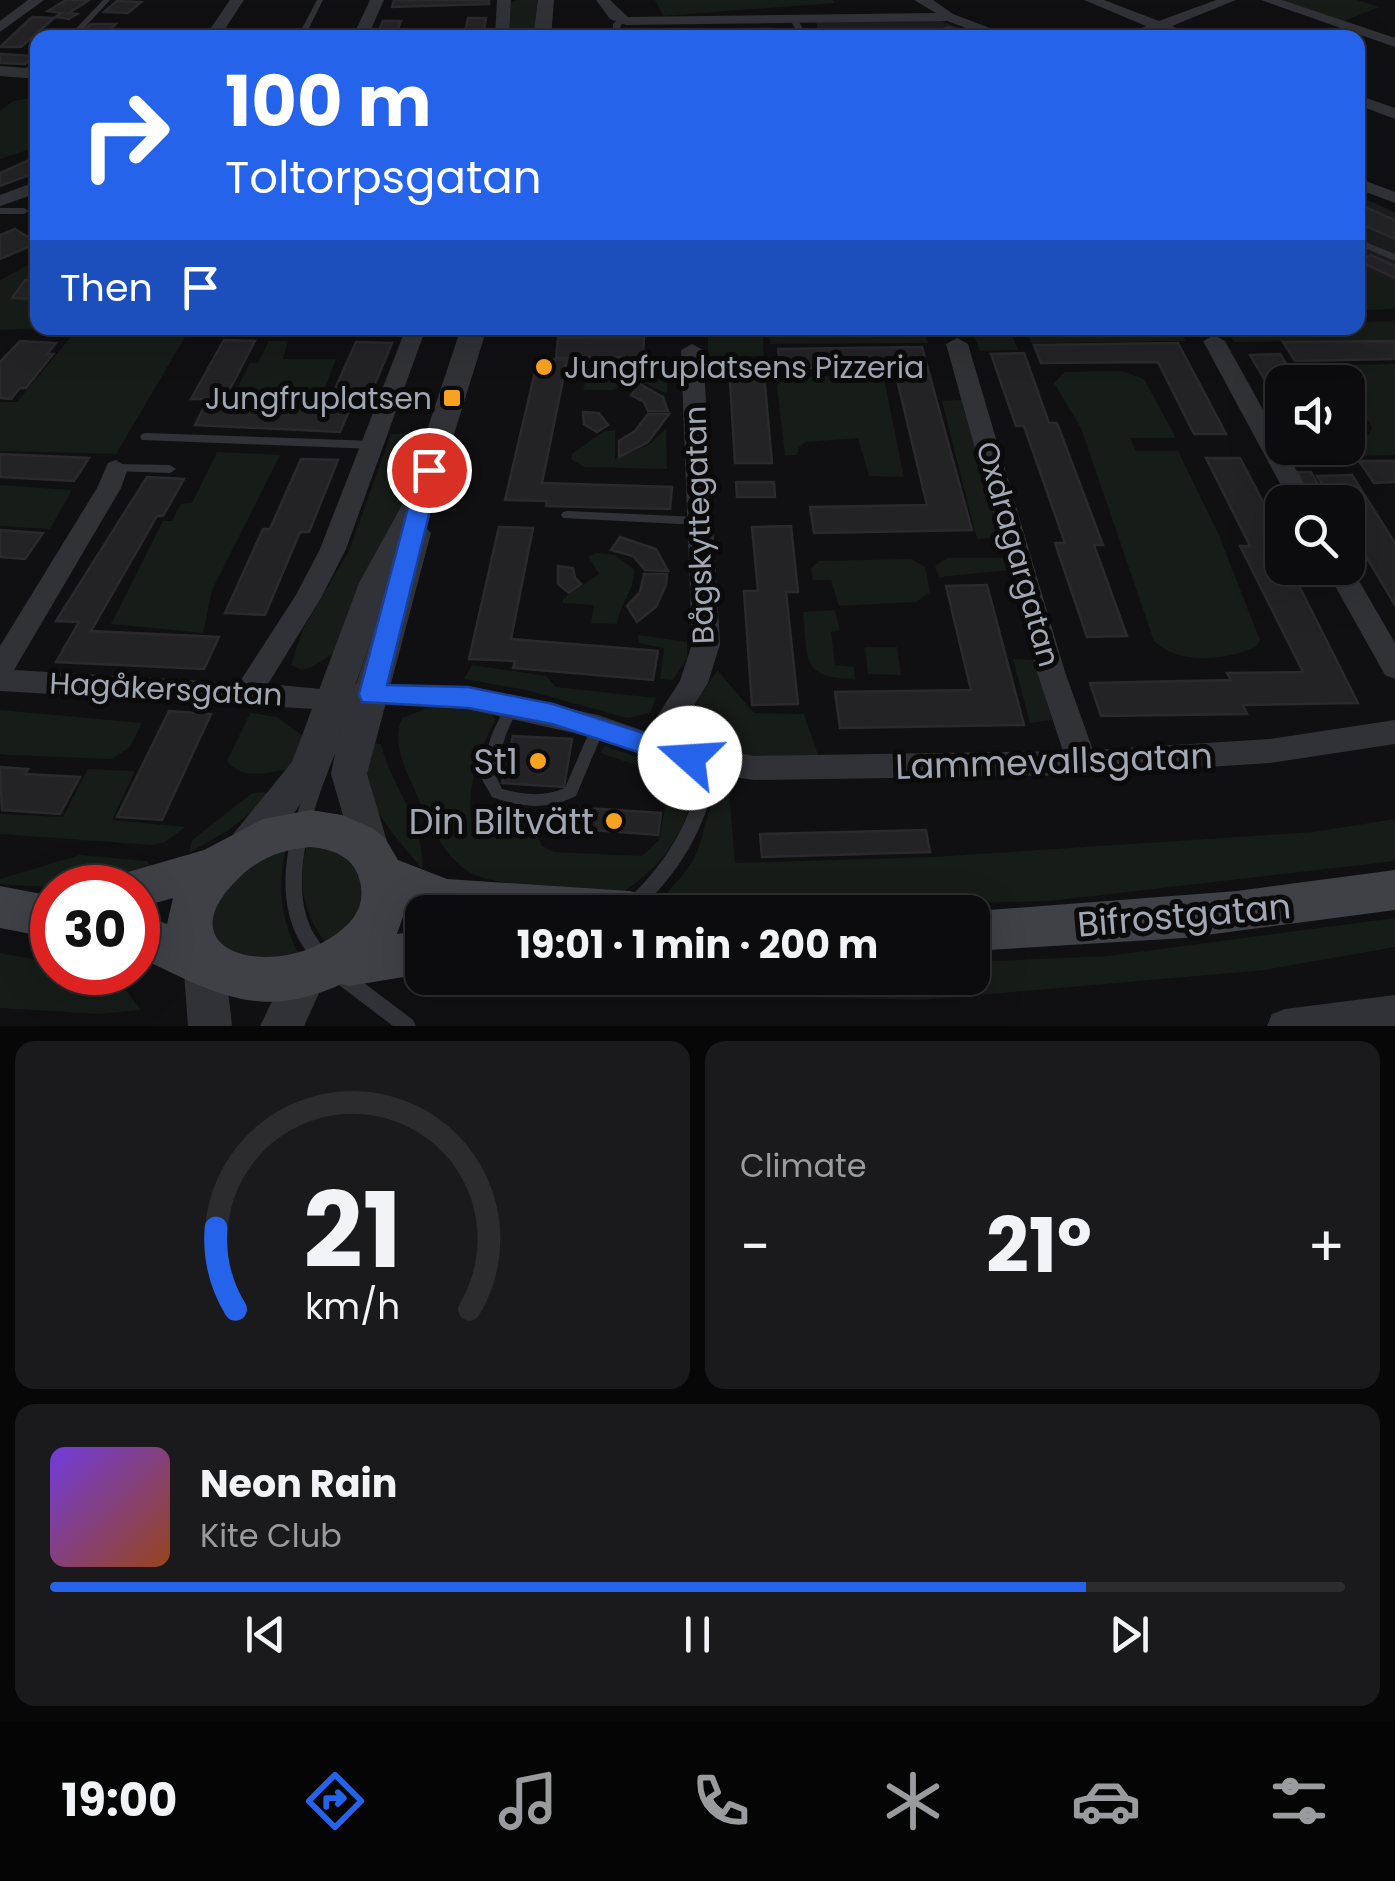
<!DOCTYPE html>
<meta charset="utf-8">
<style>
:root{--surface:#0c0c0e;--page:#1a1a1c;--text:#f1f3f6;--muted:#9a9b9e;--line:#2c2c2e;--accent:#2563eb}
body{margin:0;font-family:Poppins,sans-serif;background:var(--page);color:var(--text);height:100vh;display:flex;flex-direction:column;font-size:38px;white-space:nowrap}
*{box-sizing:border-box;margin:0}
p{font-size:32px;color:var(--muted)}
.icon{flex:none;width:55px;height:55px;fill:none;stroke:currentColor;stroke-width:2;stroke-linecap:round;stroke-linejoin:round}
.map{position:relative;height:1026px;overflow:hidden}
.drawer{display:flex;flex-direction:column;gap:15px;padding:15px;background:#070708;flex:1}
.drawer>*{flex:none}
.guide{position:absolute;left:30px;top:30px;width:1335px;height:305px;border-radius:20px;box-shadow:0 10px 40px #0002,0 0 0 2px var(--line);background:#2563eb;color:#fff;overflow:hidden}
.buttons{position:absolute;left:1265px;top:365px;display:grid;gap:20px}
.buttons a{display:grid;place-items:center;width:100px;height:100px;border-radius:20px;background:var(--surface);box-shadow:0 10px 40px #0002,0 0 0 2px var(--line);font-size:50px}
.speed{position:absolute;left:30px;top:865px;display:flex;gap:20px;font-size:50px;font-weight:700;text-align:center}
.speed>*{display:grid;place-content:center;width:130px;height:130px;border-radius:50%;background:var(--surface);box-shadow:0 10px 40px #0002,0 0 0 2px var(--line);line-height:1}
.speed .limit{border:15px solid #d22;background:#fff;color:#111}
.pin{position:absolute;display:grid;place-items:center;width:85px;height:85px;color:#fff;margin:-42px;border:5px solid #fff;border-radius:50%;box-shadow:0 2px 10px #0007}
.me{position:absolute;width:110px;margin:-55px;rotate:289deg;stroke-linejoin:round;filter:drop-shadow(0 0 8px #0008)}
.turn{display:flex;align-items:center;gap:35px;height:210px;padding:0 30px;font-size:45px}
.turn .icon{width:130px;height:130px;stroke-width:2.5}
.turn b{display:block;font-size:70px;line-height:85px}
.then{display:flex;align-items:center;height:95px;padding:0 30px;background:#0003;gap:20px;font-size:38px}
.big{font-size:75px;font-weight:700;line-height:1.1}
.drawer .widget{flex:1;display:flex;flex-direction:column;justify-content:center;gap:15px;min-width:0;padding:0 35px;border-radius:20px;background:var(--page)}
.drawer .dial{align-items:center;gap:0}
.dial svg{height:260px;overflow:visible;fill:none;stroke:var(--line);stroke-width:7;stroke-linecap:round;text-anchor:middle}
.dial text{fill:var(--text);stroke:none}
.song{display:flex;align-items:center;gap:30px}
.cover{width:120px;height:120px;border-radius:15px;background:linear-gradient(135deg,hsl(260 70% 55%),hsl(20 70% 35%))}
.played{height:10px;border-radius:5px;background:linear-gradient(90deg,var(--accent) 80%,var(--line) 80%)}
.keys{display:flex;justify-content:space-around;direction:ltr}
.heat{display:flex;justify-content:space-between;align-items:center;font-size:55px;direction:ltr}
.drawer .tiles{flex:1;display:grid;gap:15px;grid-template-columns:1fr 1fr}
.widget:last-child{grid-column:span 2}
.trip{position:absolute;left:405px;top:895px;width:585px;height:100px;border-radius:20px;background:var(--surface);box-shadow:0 10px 40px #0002,0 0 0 2px var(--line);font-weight:700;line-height:100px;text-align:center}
.tabs{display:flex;height:160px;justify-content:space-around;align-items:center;background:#050506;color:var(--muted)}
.tabs .icon{width:70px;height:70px}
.tabs .current{color:var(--accent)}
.tabs b{font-size:45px;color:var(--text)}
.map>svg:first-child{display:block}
.built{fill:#1c1c1f}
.green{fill:#161c17}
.building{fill:#232326;stroke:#2a2a2e;stroke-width:2.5}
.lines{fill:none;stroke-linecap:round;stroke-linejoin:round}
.service{fill:#313237;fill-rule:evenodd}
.minor{fill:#313237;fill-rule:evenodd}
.tertiary{fill:#313237;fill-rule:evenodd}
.secondary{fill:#3f4147;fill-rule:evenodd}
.route{fill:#2563eb;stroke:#184099;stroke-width:2.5}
.poi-dot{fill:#f8a222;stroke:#0b0b0c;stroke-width:4}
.labels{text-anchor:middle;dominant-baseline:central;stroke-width:10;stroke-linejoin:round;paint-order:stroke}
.poi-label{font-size:30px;fill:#a1a7b3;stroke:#0b0b0c;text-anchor:start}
.street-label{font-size:30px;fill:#a1a7b3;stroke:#0b0b0c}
.near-poi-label{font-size:35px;fill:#a1a7b3;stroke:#0b0b0c;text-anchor:end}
.near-street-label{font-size:35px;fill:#a1a7b3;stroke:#0b0b0c}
</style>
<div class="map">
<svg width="1395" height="1026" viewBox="0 0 1395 1026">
<rect width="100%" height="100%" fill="#101012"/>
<!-- built -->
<g class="built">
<polygon points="816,21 942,21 982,37 819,37"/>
<polygon points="1358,196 1395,212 1395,309 1358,310"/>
</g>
<!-- green -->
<g class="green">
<polygon points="517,0 539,0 535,37 509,38 511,3"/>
<polygon points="655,0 833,0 835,3 663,16"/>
<polygon points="1275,0 1357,0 1379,7 1342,22"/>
<polygon points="37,97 37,147 0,159 0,111 13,101"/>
<polygon points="37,260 39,328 0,330 0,280"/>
<polygon points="1370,272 1395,283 1395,309 1358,310 1358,278"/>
<polygon points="1395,321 1395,340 1234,342 1226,328 1358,328 1358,322"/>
<polygon points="726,328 763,331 764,356 708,356 708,334 725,334"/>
<polygon points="854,328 923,328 928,343 770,344 769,335 844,333"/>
<polygon points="971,328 1009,328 1018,350 980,351"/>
<polygon points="1026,328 1178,328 1186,341 1031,343"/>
<polygon points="188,332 116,454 0,451 0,402 17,402 74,333"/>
<polygon points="269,341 288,341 283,359 336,359 322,396 294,401 232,398 250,363 258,363"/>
<polygon points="1395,364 1395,455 1356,456 1350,443 1369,434 1372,427 1348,391 1348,382 1313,380 1305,365"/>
<path d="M1122 371 1144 379 1176 438H1130L1136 451H1178L1218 533 1260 640 1256 647C1225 660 1179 666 1154 641L1081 428 1054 383 1065 372Z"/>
<polygon points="883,374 904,477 869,476 858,438 806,442 799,447 797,455 785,455 777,386 782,378"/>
<polygon points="668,375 667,394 645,383 623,383 614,390 583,390 587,376"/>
<polygon points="962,400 999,537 977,539 942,401"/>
<polygon points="666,429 667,469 584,467 571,459 572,454 603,432 615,430 615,459 650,444"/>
<polygon points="428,433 401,518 336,652 312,667 302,670 291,665 303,629 349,551 391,434"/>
<polygon points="217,452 280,455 212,590 203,633 111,624 163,521 172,521 181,504 192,503"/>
<polygon points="0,485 72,490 50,529 0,526"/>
<path d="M597 553 615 555 634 569C635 590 620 604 617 624L591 623 594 605 563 603V599L599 574 588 556Z"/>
<polygon points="947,558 1003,558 1009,570 939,577 935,566"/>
<polygon points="911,559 925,567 930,592 916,602 839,606 831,580 813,580 811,568 819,561"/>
<path d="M835 610 840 630 831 632 835 665 854 667 855 679C800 678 808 659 803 612Z"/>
<polygon points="638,635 687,642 687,658 673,680 660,679 664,648 639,643"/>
<polygon points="865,647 897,647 901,675 868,674"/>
<polygon points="1013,659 1036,660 1052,720 1030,723"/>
<polygon points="472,665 546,676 556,687 656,698 650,713 627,718 526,690 464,679"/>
<polygon points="717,670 754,713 804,714 818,755 755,757 687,743 682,727"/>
<path d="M433 706 487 710 496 719C481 745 465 790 472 819L491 832 531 822 542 846 554 852 642 856 659 840 670 780 660 773 600 753 605 746 687 774 695 782C689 828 662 868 624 891 587 888 500 889 471 873 442 858 424 812 412 784 403 764 392 739 402 718Z"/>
<polygon points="0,710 142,723 129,748 111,759 10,755 0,754"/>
<path d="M250 713 277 717 304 737 296 768C270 771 245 783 227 761Z"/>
<path d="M375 743 381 744C392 789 425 821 422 869 385 821 363 810 366 746Z"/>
<polygon points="88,769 135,771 112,820 185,827 165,842 152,845 0,834 0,814 63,817"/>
<path d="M729 790 735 863 933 857 1313 832 1395 819V861L1050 901 864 906 666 894C677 882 689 869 696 854 706 833 705 799 729 790Z"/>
<polygon points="262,792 273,795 229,830 189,853 192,840 251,794"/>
<path d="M309 841 356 860C377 905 363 918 337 955 306 926 293 881 309 841Z"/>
<path d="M288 842C273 889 283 932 309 972L209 949C214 870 221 878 288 842Z"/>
<path d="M80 855 147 861 154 871C101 887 55 889 0 884V879Z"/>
<polygon points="1395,918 1395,947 1265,970 922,1000 481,988 458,997 440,978 972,978 973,962 1108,956"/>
<polygon points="0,953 49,962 52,972 118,980 141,1010 99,1014 0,1008"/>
</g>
<!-- building -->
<g class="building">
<polygon points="66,0 89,0 69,13 77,14 69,19 55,17 62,13 48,11"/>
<polygon points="394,0 489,0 489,4 392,7"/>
<polygon points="117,1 141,2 128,13 104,12"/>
<polygon points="32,17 54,18 21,47 0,47"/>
<polygon points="468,18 486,18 483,38 464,38"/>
<polygon points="383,21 401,21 394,38 376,38"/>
<polygon points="91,24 116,24 103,36 77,35"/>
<polygon points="949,27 975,38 923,35"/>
<polygon points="771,29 772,38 633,38 633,30"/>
<polygon points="0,54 35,56 25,64 0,63"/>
<polygon points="38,156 38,172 0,186 0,173"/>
<polygon points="1358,204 1395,220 1395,239 1358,223"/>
<polygon points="15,229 38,243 0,259 0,235"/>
<polygon points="1371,255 1395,266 1395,278 1359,261"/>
<polygon points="25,280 38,280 38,299 12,298"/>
<polygon points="644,337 643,357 556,358 558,338"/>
<polygon points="224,340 255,341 222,404 349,411 340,432 195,425 208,399 191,399"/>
<polygon points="20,341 56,343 47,354 53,354 26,388 20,388 11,399 0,398 0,362"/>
<polygon points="1395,341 1395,359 1295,361 1283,342"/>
<polygon points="356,342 392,343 372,391 335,389"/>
<polygon points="1178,343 1226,434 1194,434 1158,362 1041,363 1034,345"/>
<polygon points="922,347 972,530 814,533 810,507 927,505 894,367 781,368 778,349"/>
<polygon points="1024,353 1049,423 1057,423 1103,545 1094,545 1127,636 1087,637 1055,543 1065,543 1024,426 1016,426 991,354"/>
<polygon points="1280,354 1298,382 1282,382 1282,409 1250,355"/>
<polygon points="538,359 567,360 542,483 672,487 670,509 546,506 547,501 505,500"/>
<polygon points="729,363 763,363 772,463 735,463"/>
<polygon points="640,384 663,397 668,411 648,411 644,402 631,395"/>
<polygon points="583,412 599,413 608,425 597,432 584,424"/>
<polygon points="648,414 669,414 648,442 619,457 619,441 635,431"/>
<polygon points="0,454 89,458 74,481 0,477"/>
<polygon points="1206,458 1240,458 1282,538 1279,548 1282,568 1290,568 1358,703 1243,705 1247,714 1101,716 1090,683 1231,680 1227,673 1303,672 1240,546 1250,546"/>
<polygon points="301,459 338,460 309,532 300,532 265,615 225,613 263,529 270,529"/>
<polygon points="1359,461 1395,461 1395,482 1374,483"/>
<polygon points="1297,472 1311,472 1321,489 1307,489"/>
<polygon points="1352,475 1395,543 1395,605 1348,526 1348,502 1333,502 1317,476"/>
<polygon points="147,477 184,479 163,516 157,516 91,631 219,637 204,669 56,662 79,622 56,621"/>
<polygon points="736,482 774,482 775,497 737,497"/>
<polygon points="791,526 798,592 786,592 798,704 752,705 744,591 758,591 752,527"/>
<polygon points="499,527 533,528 511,639 658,651 653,680 513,668 515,661 469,659"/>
<polygon points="0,530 43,533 25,559 0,557"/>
<polygon points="620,537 656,549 668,571 645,570 633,556 611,550"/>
<polygon points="558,566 573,568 575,578 581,584 569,593 558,584"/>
<polygon points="644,574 667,574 666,585 656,607 637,622 627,606 640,592"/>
<polygon points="987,585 1024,725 840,728 835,692 971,690 946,586"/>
<polygon points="169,711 211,714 162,820 117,817"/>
<polygon points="513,736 572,739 564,787 502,783"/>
<polygon points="0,767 28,769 25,774 80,777 60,814 2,810"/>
<polygon points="571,807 661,813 658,835 567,828"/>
<polygon points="926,830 930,852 762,857 760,834"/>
</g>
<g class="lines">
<!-- service -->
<g class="service">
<polygon points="103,0 110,0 75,38 67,38"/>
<polygon points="317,0 323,0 304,38 297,38"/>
<polygon points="620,18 627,20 621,25 619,35 613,35 613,24"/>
<polygon points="794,18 797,18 808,38 801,38 790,20"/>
<polygon points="214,30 249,30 253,32 249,34 211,34 211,30"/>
<polygon points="35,61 38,61 38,67 28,75 22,75 22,71"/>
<polygon points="0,208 24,208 29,211 24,214 0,214"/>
<polygon points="1358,239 1395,254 1395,261 1358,245"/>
<polygon points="593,361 693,361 698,364 693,367 589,366 588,364 589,362"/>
<polygon points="146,433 374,441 380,445 374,449 142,440 140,437 142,434"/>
<polygon points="116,464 170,465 176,469 170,473 112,471 110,468"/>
<polygon points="567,511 699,517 705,521 699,525 563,518 561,515 563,512"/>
<path d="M355 684 360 685 362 689C337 752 281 859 310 926 315 938 325 948 331 959L328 965 322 967 316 965C309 954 300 944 295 932 263 858 320 758 348 689L350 685Z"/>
<path d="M512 700 517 702 519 706 506 734 495 774 502 789C524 795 544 797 565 788L593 723 598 721 603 723 605 727 576 796C547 810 522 808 492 797L479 774 492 734 507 702Z"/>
<path d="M711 758 716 760C719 772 714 786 710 799 697 843 671 881 637 912H618L620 907C666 864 690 826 703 764L706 760Z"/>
<polygon points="341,968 347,970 413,1020 416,1026 393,1026 335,982 332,976 335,970"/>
</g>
<!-- minor -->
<g class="minor">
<polygon points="28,0 44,0 0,32 0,21"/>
<polygon points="230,0 244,0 219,38 204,38"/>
<polygon points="370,0 384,0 367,38 352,38"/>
<polygon points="497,0 511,0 509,38 495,38"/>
<polygon points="596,0 610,0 628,17 936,13 914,0 933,0 953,14 1016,38 993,38 947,21 626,25 610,19"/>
<polygon points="1084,0 1104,0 1159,21 1216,0 1236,0 1172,26 1197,38 1175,38 1159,31 1142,38 1120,38 1146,26"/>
<polygon points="1261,0 1282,0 1395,38 1395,47"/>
<polygon points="0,66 38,69 38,79 0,76"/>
<polygon points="1358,95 1395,108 1395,119 1358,105"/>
<polygon points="1358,178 1395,192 1395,203 1358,189"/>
<polygon points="38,181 38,193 0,206 0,195"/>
<polygon points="406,328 426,328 346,549 321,598 268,684 342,691 347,699 342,707 332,710 0,691 0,646 97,488 108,463 116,460 128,468 121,488 14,670 239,683 296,595 320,549"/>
<polygon points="1214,335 1225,341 1314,502 1290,502 1203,341"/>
<polygon points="957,338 968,344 1065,672 1093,750 1270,739 1395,720 1395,744 1270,763 1082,775 754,780 690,770 596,738 467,709 362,702 358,694 362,686 372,683 467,687 598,715 647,732 680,681 692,644 681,350 692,344 703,350 720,644 708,683 673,740 754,756 1063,751 1037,672 946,344"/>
<polygon points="1348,562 1395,643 1395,679 1385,675 1325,568 1348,568"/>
<polygon points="1395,995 1395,1026 1267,1026 1272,1014 1285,1009"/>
</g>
<!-- tertiary -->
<g class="tertiary">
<polygon points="538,0 554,0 551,38 533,38"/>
<polygon points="461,328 487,328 432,505 422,524 431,533 367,774 391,855 386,867 372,872 358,867 331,774 338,738 372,637 326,769 262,857 248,861 234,857 229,845 234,833 292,762 359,583 402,505"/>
<polygon points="205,953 220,958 226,972 232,1026 188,1026 184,972 190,958"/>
<polygon points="299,971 314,977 320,991 304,1026 260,1026 284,977"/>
</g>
<!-- secondary -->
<g class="secondary">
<path d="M311 810 342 815 372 828 385 838 398 860 447 879 630 891 647 897 654 912H426L407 905 397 934 422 930V974L349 986 342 984C258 1022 214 992 138 957V913L167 924 173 898 138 908V888H114L121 874 204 850 263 819ZM311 847C331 849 353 856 359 878 365 897 360 913 346 926 283 985 156 955 241 876 261 857 284 849 311 847Z"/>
<polygon points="1395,870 1395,910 1184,938 972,951 972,912 962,912 1237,891"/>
<polygon points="0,886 52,896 52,938 0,928"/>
</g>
</g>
<!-- route -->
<polygon class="route" points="429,463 440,470 387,685 468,687 553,704 699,751 703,758 699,766 690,769 552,724 468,708 362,702 359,694 418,470"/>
<!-- markers -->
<g class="poi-dot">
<circle cx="544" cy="367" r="10"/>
<rect x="442" y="388" width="20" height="20" rx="5"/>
<circle cx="538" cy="761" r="10"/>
<circle cx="614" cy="821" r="10"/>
</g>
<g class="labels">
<!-- poi labels -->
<g class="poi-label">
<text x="564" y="367">Jungfruplatsens Pizzeria</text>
<text x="432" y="398" text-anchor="end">Jungfruplatsen</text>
</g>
<!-- street labels -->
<g class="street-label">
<text transform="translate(699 525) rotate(-92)">Bågskyttegatan</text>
<text transform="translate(1018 554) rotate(74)">Oxdragargatan</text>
<text transform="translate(166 689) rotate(3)">Hagåkersgatan</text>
</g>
<!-- near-poi labels -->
<g class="near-poi-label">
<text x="518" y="761">St1</text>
<text x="594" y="821">Din Biltvätt</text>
</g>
<!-- near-street labels -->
<g class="near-street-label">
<text transform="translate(1054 761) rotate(-2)">Lammevallsgatan</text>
<text transform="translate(1184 915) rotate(-5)">Bifrostgatan</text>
</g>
</g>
</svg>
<div class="buttons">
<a><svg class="icon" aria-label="sound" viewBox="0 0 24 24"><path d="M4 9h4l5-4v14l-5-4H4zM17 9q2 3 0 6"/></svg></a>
<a><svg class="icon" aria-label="search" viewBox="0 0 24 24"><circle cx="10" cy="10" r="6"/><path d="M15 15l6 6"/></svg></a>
</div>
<div class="speed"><div class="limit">30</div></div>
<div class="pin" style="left:429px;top:470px;background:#d93025"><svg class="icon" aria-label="arrive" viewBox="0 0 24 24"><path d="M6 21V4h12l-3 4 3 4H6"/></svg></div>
<svg class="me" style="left:690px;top:758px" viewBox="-20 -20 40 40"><circle r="19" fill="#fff"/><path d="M0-13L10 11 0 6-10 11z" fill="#2563eb"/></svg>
<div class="trip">19:01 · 1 min · 200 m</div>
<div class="guide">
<div class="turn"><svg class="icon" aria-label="right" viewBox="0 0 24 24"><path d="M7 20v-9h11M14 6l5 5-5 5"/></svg><div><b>100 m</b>Toltorpsgatan</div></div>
<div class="then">Then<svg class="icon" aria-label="arrive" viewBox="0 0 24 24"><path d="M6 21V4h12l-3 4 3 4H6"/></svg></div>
</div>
</div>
<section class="drawer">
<div class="tiles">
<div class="widget dial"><svg viewBox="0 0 100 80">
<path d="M14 69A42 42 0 1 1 86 69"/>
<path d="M14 69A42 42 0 0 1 8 44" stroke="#2563eb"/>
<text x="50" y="56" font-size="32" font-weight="700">21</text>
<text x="50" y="72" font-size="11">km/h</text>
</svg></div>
<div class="widget"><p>Climate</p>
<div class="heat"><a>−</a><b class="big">21°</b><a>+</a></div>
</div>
<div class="widget">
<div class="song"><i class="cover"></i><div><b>Neon Rain</b><p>Kite Club</p></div></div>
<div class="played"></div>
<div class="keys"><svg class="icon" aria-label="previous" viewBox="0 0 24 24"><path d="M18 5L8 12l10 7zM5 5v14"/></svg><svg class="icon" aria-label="pause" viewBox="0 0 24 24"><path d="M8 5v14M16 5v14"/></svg><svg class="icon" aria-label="next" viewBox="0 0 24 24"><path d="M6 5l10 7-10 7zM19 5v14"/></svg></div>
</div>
</div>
</section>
<nav class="tabs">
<b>19:00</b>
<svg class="icon current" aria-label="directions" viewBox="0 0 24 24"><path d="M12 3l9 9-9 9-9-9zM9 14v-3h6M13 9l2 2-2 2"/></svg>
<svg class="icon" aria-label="music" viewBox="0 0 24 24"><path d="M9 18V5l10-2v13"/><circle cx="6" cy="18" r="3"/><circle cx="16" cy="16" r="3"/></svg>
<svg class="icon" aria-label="phone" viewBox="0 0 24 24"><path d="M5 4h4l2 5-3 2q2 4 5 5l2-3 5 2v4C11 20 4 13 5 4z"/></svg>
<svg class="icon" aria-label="climate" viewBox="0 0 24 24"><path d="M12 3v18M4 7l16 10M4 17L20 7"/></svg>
<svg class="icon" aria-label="car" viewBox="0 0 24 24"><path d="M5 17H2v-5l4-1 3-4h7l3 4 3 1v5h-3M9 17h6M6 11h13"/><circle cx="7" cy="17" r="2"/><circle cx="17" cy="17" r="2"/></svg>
<svg class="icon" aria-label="filters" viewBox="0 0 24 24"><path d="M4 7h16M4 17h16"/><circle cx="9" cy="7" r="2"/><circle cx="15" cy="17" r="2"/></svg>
</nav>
